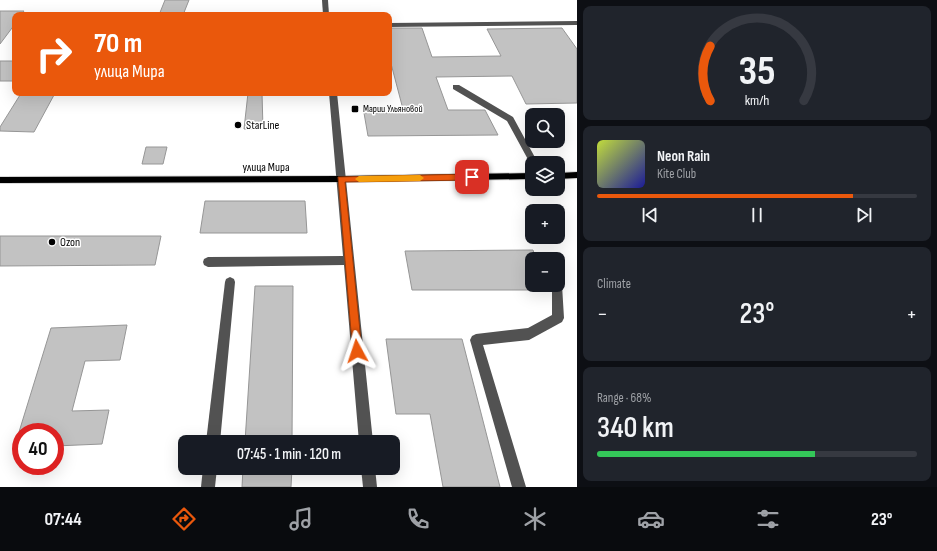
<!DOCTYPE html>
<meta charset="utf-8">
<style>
:root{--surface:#171b24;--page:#20242c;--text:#f1f3f6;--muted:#9ea1a6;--line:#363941;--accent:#ea580c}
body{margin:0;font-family:"Sofia Sans Condensed",sans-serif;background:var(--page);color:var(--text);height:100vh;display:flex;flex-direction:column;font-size:15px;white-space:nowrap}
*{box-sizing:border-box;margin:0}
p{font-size:13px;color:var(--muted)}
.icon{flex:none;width:22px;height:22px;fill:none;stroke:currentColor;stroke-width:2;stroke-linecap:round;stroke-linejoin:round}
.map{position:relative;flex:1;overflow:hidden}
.panel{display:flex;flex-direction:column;gap:6px;padding:6px;background:#0d0f14;width:360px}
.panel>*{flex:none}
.guide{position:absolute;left:12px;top:12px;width:380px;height:84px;border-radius:8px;box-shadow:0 4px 16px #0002;background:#ea580c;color:#fff;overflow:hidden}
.controls{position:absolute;left:525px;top:108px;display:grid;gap:8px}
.controls a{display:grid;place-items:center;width:40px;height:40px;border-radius:8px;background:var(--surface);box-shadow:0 4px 16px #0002;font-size:20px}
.speed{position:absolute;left:12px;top:423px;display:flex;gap:8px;font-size:20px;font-weight:700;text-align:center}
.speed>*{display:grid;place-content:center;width:52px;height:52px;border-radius:50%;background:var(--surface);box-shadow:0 4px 16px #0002;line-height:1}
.speed .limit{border:6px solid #d22;background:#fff;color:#111}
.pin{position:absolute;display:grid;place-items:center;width:34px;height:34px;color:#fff;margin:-17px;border-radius:8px;box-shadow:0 2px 6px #0006}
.me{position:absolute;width:44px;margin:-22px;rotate:355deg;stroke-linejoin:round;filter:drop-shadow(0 0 3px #0008)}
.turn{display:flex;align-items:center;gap:14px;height:84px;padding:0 16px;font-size:18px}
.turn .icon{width:52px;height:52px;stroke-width:2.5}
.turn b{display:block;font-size:28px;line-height:34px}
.big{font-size:30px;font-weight:600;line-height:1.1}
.panel .card{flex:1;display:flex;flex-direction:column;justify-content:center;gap:6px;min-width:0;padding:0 14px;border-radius:8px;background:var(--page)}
.panel .dial{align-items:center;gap:0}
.dial svg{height:104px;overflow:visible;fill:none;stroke:var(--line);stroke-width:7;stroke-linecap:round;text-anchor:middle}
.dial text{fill:var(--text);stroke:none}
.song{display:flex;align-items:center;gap:12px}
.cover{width:48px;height:48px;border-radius:6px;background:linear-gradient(135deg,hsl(70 70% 55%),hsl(240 70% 35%))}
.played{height:4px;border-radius:2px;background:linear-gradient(90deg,var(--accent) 80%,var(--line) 80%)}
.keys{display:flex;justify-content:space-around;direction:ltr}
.heat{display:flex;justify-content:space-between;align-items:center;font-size:22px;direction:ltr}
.charge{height:6px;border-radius:3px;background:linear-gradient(90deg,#34c759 68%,var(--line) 0)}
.trip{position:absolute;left:178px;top:435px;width:222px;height:40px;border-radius:8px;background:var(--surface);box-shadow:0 4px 16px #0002;font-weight:600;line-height:40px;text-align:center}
.dock{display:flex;height:64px;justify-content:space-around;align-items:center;background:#090b0e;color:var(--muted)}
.dock .icon{width:28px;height:28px}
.dock .on{color:var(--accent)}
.dock b{font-size:18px;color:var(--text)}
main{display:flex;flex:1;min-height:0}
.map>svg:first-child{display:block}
.building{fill:#c2c2c2;stroke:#969696}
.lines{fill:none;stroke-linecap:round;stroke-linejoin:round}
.major-casing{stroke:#dbdbdb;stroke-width:2}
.minor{fill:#525252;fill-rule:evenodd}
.major{fill:#000;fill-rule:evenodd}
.route{fill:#ea580c;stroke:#983908}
.slow{fill:#f59e0b}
.poi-dot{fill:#000;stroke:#fff;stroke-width:1.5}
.labels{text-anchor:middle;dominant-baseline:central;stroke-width:3;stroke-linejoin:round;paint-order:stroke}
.far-poi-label{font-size:10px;fill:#000;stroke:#fff;text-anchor:start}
.poi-label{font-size:12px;fill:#000;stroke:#fff;text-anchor:start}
.street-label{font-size:12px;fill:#000;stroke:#fff}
</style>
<main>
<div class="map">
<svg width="577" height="487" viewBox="0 0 577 487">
<rect width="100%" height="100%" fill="#fff"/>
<!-- building -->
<g class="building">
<polygon points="165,0 189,0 183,15 159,15"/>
<polygon points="0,11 24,11 21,15 15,15 15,24 0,44"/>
<polygon points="389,28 422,28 432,57 501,56 487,29 562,28 577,49 577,103 526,104 512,76 436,77 448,110 485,110 498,135 368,136 364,113 404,113 389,56"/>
<rect x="0" y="61" width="15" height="20"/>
<polygon points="248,93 262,93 263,129 244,129"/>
<polygon points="20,95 54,95 34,132 0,131 0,127"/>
<polygon points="146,147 167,147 163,164 142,164"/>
<polygon points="205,201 305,201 307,233 200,233"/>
<polygon points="0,236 161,236 155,265 0,266"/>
<polygon points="533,250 536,259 532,259 532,285 546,285 548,290 412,290 405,251"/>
<polygon points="255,286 293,286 292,442 245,442"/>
<polygon points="127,325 120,360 85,361 72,411 109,410 102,444 55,446 55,432 19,432 51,328"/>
<polygon points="386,339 462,339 500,487 443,487 430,414 396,414"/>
<polygon points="243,468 292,468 291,487 242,487"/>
</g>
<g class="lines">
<defs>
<g id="major">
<polygon points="577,172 577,178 558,179 558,173"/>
<polygon points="532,173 532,179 341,182 0,183 0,177 341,176"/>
</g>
</defs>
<!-- major casing -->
<use href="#major" class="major-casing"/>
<!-- minor -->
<g class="minor">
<polygon points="322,0 328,0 329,15 323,15"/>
<polygon points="577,21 577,25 389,27 389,23"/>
<polygon points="453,85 459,85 513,117 538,163 532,163 531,165 507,121 453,89"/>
<polygon points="329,93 337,93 373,442 359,442 344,265 208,267 204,265 203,262 204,259 208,257 343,256"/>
<polygon points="230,277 234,279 235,282 220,442 206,442 225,282 226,279"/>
<polygon points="558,280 561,282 562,285 564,318 562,322 529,340 483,345 526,487 512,487 470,340 472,336 476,334 528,328 552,315 552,285 558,285"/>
<polygon points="203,468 217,468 215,487 201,487"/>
<polygon points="361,468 375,468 377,487 363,487"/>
</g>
<!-- major -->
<use href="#major" class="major"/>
</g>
<!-- route -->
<polygon class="route" points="472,174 476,177 472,180 345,182 362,351 361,355 357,356 353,355 338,177"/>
<!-- slow -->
<polygon class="slow" points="420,175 424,178 420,181 359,182 355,179 359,176"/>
<!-- markers -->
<g class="poi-dot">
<rect x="351" y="105" width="8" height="8" rx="2"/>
<circle cx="238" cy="125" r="4"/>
<circle cx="52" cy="242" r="4"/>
</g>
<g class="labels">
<!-- far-poi labels -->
<g class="far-poi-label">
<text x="363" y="109">Марии Ульяновой</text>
</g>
<!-- poi labels -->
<g class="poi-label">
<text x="246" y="125">StarLine</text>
<text x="60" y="242">Ozon</text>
</g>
<!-- street labels -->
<g class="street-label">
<text x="266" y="167">улица Мира</text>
</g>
</g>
</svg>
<div class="controls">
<a><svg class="icon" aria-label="search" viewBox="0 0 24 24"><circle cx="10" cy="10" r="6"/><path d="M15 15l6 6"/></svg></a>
<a><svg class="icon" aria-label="layers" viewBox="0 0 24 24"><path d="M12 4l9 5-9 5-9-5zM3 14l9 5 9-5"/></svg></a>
<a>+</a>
<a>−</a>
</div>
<div class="speed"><div class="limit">40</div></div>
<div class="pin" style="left:472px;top:177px;background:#d93025"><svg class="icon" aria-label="arrive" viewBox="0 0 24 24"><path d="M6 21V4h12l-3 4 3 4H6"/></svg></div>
<svg class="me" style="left:357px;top:351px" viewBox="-20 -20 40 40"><path d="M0-17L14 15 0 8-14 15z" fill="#ea580c" stroke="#fff" stroke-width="4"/></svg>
<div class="trip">07:45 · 1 min · 120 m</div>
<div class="guide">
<div class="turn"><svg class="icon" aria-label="right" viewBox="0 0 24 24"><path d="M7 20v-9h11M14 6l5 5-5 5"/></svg><div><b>70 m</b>улица Мира</div></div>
</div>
</div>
<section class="panel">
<div class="card dial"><svg viewBox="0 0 100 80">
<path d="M14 69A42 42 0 1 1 86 69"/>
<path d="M14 69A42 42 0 0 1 14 27" stroke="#ea580c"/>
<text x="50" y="56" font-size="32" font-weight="700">35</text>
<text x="50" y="72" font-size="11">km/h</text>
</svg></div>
<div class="card">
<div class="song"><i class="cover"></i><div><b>Neon Rain</b><p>Kite Club</p></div></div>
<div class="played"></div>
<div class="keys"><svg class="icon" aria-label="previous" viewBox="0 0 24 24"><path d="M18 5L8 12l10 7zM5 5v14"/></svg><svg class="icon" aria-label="pause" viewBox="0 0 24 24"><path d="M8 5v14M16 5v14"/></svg><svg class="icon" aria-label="next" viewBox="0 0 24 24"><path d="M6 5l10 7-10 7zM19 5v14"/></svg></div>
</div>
<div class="card"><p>Climate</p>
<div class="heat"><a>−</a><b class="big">23°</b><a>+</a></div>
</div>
<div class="card"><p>Range · 68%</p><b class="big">340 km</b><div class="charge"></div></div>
</section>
</main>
<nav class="dock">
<b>07:44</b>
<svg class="icon on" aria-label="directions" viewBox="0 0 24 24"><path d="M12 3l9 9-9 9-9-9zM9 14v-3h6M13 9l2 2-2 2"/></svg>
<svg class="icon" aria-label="music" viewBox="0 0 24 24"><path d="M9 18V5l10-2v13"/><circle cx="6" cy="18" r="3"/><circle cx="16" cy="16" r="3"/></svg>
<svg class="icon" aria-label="phone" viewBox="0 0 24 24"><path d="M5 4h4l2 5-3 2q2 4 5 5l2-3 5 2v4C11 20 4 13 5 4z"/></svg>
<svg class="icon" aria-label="climate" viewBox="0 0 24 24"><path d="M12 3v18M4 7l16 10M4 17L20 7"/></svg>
<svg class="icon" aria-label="car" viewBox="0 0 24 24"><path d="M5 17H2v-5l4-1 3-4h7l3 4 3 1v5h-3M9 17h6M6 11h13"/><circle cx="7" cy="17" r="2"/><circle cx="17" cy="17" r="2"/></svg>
<svg class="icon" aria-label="filters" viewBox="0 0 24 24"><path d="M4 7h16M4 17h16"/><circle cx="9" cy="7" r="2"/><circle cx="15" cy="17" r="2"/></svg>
<b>23°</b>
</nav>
